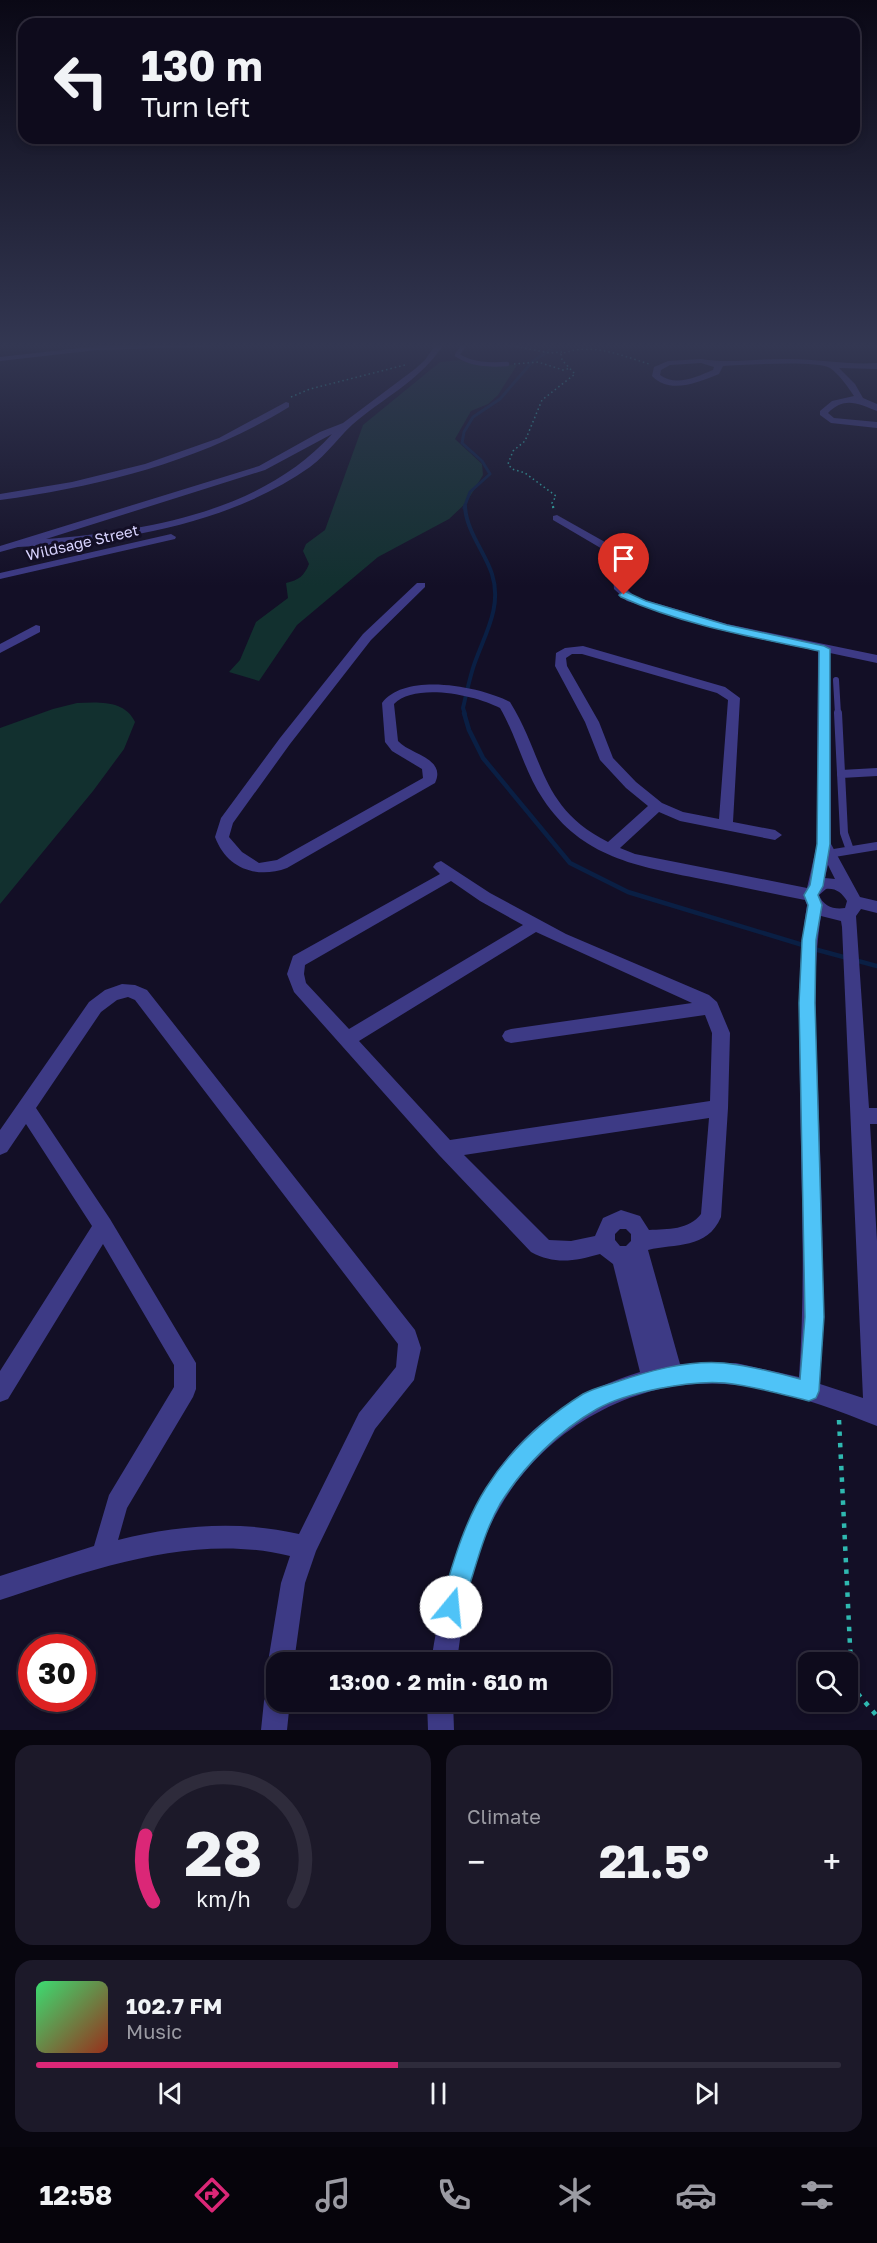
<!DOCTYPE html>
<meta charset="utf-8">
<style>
:root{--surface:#0e0b1c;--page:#1c1929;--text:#f1f3f6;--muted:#9b9ba3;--line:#2e2b3b;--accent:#db2777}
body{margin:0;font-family:"Golos Text",sans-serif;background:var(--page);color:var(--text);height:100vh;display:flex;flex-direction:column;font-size:22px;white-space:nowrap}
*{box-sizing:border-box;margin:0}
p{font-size:20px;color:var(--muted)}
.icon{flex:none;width:33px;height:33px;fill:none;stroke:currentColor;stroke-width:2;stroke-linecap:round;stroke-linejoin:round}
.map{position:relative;height:1730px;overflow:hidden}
.sheet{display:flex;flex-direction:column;gap:15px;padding:15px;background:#08060f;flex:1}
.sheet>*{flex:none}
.guide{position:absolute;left:18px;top:18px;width:842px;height:126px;border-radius:18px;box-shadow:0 3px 9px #0003,0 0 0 2px var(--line);background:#0e0b1c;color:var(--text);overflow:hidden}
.tools{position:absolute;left:798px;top:1652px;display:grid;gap:12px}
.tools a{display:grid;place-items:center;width:60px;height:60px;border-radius:12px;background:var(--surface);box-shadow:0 3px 9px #0003,0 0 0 2px var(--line);font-size:30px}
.speed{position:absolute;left:18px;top:1634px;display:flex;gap:12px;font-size:30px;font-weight:700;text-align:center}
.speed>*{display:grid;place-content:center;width:78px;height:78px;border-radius:50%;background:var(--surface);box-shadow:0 3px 9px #0003,0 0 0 2px var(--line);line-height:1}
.speed .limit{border:9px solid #d22;background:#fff;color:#111}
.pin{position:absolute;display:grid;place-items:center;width:51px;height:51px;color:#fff;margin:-62px -26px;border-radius:50% 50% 50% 0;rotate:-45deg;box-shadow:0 0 6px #0007}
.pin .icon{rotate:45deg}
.me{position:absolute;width:66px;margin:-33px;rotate:17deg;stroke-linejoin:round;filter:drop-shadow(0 0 4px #0008)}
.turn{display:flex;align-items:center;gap:21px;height:126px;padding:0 24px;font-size:27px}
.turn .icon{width:78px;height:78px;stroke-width:2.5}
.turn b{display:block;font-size:42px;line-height:51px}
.big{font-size:45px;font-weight:700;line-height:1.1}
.sheet .tile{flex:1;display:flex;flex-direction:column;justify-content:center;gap:9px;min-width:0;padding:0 21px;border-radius:18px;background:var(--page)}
.sheet .dial{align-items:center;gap:0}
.dial svg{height:156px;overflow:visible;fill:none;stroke:var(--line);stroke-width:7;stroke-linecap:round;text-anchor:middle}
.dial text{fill:var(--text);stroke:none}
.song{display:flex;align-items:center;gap:18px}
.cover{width:72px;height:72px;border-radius:9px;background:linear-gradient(135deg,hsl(140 70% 55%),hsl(10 70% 35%))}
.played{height:6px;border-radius:3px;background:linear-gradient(90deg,var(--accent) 45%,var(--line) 45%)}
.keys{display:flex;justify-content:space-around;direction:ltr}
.heat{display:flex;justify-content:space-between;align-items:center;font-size:33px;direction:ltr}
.sheet .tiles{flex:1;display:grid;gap:15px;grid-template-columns:1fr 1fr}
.tile:last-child{grid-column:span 2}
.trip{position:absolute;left:266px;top:1652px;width:345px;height:60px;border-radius:18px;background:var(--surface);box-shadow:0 3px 9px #0003,0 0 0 2px var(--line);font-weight:700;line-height:60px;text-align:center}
.tab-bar{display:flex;height:96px;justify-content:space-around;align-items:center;background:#06040b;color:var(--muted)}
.tab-bar .icon{width:42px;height:42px}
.tab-bar .on{color:var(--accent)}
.tab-bar b{font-size:27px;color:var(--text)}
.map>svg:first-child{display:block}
.green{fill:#12302f}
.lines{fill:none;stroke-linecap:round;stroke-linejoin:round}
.stream-far2{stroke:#0a1f44;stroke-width:3}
.stream-far1{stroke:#0a1f44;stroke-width:4}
.stream{stroke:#0a1f44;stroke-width:4.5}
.path-far2{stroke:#2fb8b0;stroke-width:1.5;stroke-dasharray:1.5 3;stroke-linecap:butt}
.path-far1{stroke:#2fb8b0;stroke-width:2;stroke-dasharray:2 4;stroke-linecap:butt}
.path{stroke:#2fb8b0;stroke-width:4.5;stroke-dasharray:4.5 7;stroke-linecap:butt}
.lane-far2{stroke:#3d3a85;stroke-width:4.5}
.lane-far1{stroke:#3d3a85;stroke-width:6}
.lane{stroke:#3d3a85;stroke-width:8}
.street{fill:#3d3a85;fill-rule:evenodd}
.route{fill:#4fc3f7;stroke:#337fa1;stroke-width:1.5}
.labels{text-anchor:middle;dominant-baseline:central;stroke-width:6;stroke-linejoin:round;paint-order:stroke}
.far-street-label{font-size:15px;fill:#d9d4ff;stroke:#130f26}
</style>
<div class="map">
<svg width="877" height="1730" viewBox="0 0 877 1730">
<rect width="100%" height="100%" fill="#130f26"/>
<!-- green -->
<g class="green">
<path d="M460 360 473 364 517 365 498 395 488 404 471 411 455 439 482 464 483 475 466 503 449 519 378 557 297 625 259 681 229 672 240 660 256 622 288 598 286 583C299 580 304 576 309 564L303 551 306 544 325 530 363 425 440 362Z"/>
<path d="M77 703C99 702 125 700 135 722L124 749 93 791 0 904V728L53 709Z"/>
</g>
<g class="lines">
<!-- stream-far2 -->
<polyline class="stream-far2" points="464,508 470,492 490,474 482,461 462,443 464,432 473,417 500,399 532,362 559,344"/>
<!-- stream-far1 -->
<path class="stream-far1" d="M465 714 463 708C466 695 469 681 473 668 483 637 503 608 492 574 485 552 466 531 465 506"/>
<!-- stream -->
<g class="stream">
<polyline points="464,713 469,730 483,758 570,863 628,892 806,946"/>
<polyline points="814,949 877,966"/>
</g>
<!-- path-far2 -->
<g class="path-far2">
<polyline points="503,344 550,353 562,352"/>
<polyline points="514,364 538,362 563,370 571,368"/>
<polyline points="291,397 310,389 405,365"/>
<path d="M553 508 552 503 556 496 525 473 512 469 508 464 513 451 525 441 542 400 575 374 562 360 561 354C591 342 620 355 649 364"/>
</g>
<!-- path-far1 -->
<polyline class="path-far1" points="553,506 554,510"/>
<!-- path -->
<polyline class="path" points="839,1420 852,1687 877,1716"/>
<!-- lane-far2 -->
<path class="lane-far2" d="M465 344 457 355C472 365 489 365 507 364"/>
<!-- lane-far1 -->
<polyline class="lane-far1" points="836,680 838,714"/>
<!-- lane -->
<g class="lane">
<polyline points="838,713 844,833 850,850"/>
<polyline points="841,774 877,772"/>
<polyline points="828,854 877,846"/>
</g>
<!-- street -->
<g class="street">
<polygon points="229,344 225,346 97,350 0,361 0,357 97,346"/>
<path d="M436 344H444C421 379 390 394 359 419 341 433 328 454 310 467 226 526 117 542 18 547L0 552V546L259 466 320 432 343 423 415 369 425 360ZM332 434C262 512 146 531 46 539L265 470Z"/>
<path d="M701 359C730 364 760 358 789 359 819 359 847 365 877 363V369L839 368 855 384 863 398 877 404V411C858 404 845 396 828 413L834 418 877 422V428L831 423 820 415V411L832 401 854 396C848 387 839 374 830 368 816 360 743 365 723 366L719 374C698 382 670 395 652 376L654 367 668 361ZM701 363 714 367 713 370C696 377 676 387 660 375L661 370 670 365Z"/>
<path d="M286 402 289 403V407C201 461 102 486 0 500V494L72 482 145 464 219 438Z"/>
<path d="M557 515 612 546 622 561 626 588 635 597 727 624 877 655V663L830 653 831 844 860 897 877 901V913L861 909 856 916 869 1108H877V1124H870L877 1241V1426C830 1407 776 1387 724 1384 626 1378 532 1437 490 1526 470 1568 463 1616 457 1662H431C452 1525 497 1416 640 1372L613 1264 600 1254C575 1261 555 1265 531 1252L439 1155 294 992 287 974 293 956 440 874 433 867 436 863 441 861 490 893 566 934 709 995 717 1002 730 1033 728 1108 721 1217C707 1250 675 1243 648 1250L680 1364 736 1363 799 1377C806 1281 801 1183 800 1086 799 1026 797 965 807 905L805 900C771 893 736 886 701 879 637 866 582 858 543 799 524 771 517 737 500 708 476 695 415 682 394 704L398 741C409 754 447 758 435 783L287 868C257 879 227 869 215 837L221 818 280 738 363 634 417 583H425V587L371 640 290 744 233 823 229 837 242 852 259 863 277 860 423 778 422 769 392 751 385 742 382 703C405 672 479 686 510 702 545 758 539 807 608 842L648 806 626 788 600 760 585 722 555 666 556 653 565 648 583 646 725 687 740 698 733 822 775 830 782 835 775 840 680 821 659 812 620 848 635 854 807 888 817 844 818 650 721 630 627 601 614 589 612 561 604 550 553 520V516ZM572 654H582L717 693 728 700 719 819 683 812 662 803 636 782 613 758 599 722 567 666 566 658ZM828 865 835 879 825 878ZM451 881 480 901 523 925 349 1029 306 983 304 974 305 965ZM826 889C836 888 842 893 847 901L845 908C834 910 823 906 819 895ZM821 916 841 921 842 927 863 1398 820 1384C826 1285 821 1187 818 1088 816 1031 812 972 821 916ZM536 932 692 1003 511 1029 505 1031 502 1036 505 1041 511 1043 705 1015 712 1033 710 1101 450 1140 359 1041ZM709 1118 701 1214C689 1230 668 1229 649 1230L640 1216 621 1210 603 1218 595 1236 571 1241 549 1240 464 1155ZM620 1229H626L631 1234V1241L626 1246H620L615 1240V1234Z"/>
<polygon points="171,534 176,537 175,539 0,579 0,573"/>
<polygon points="36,625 40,626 40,632 0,653 0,644"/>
<path d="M122 984 135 985 147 990 415 1330 421 1348 414 1380 375 1429 316 1551 305 1583 294 1662H276V1673L272 1671 268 1662 281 1583 290 1556C194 1532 90 1570 0 1600V1576L94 1546 109 1495 174 1387V1365L103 1244 8 1399 0 1402V1371L92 1226 26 1124 7 1152 0 1155V1130L89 1002 105 990ZM128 997 135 1000 398 1344 396 1367 359 1413 299 1534C239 1520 178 1525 118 1540L127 1508 193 1397 196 1389V1363L110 1219 36 1108 101 1012 117 1000Z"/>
<polygon points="276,1688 276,1701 290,1701 287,1730 261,1730 264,1701 268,1692"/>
<polygon points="427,1701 453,1701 454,1730 428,1730"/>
</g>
</g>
<!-- sky -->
<linearGradient id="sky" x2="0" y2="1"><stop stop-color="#0a0815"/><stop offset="0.59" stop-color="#333752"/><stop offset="1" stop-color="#333752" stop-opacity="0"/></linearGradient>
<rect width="877" height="586" fill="url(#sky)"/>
<!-- route -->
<path class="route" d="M624 591 646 601 727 625 824 646 830 649V844L823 886 818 895 822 905 816 940 815 1003 824 1317 819 1391 816 1398 809 1401C781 1394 754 1386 725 1383 690 1380 627 1392 597 1409 558 1431 523 1467 500 1504 480 1539 474 1578 459 1615L451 1618 443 1615 440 1607C452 1567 463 1524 486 1488 510 1450 545 1418 583 1394 592 1389 603 1386 613 1383 649 1371 686 1360 724 1363 750 1366 775 1372 800 1379L805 1317 799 1003 802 940 808 905 804 895 810 885 817 844 819 651C753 637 683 625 621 597L619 595Z"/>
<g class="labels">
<!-- far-street labels -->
<g class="far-street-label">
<text transform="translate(82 542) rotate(-13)">Wildsage Street</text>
</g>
</g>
</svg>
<div class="tools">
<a><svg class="icon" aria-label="search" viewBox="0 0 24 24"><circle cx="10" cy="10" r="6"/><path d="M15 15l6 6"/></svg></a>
</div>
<div class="speed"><div class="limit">30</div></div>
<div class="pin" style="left:624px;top:595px;background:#d93025"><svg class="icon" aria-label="arrive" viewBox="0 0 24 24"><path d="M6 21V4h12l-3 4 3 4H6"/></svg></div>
<svg class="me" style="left:451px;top:1607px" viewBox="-20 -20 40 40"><circle r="19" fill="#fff"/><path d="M0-13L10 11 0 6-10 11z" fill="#4fc3f7"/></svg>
<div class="trip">13:00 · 2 min · 610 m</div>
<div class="guide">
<div class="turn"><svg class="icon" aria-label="left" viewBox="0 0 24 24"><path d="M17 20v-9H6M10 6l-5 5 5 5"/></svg><div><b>130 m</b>Turn left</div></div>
</div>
</div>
<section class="sheet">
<div class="tiles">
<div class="tile dial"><svg viewBox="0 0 100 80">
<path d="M14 69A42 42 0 1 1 86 69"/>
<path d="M14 69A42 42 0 0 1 10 35" stroke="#db2777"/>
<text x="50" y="56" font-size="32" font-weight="700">28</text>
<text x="50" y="72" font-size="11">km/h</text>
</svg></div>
<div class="tile"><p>Climate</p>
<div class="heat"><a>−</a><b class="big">21.5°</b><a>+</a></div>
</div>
<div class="tile">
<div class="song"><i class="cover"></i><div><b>102.7 FM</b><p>Music</p></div></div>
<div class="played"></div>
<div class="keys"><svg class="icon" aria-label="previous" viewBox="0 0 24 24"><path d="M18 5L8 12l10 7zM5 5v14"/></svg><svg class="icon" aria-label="pause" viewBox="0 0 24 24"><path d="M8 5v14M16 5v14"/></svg><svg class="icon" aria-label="next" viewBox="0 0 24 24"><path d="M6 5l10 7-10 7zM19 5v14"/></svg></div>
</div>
</div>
</section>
<nav class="tab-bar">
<b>12:58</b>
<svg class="icon on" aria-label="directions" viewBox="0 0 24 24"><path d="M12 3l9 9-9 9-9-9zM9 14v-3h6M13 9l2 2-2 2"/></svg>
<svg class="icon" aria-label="music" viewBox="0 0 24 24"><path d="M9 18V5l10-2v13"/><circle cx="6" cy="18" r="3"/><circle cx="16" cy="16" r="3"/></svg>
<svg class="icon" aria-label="phone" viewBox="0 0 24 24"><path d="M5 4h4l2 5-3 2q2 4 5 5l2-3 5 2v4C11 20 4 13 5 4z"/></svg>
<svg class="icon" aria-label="climate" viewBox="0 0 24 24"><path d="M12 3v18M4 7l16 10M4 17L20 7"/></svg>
<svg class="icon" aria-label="car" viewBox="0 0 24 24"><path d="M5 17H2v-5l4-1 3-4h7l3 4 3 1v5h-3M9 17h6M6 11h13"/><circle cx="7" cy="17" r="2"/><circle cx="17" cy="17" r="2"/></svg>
<svg class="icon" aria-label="filters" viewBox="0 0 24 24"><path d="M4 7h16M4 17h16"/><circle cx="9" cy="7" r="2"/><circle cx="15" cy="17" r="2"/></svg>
</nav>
